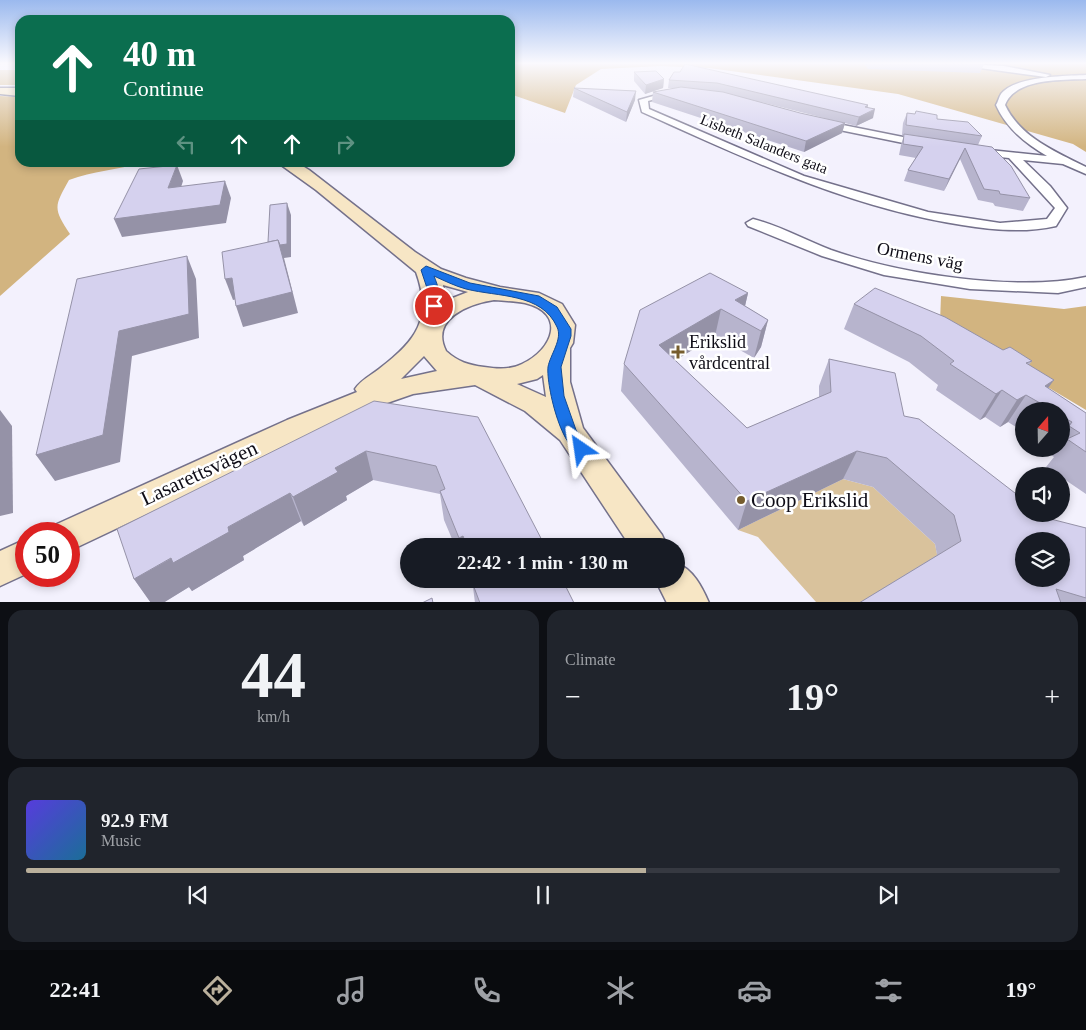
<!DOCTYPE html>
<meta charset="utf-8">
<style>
:root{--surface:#171b24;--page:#20242c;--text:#f1f3f6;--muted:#9ea1a6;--line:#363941;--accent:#bab09c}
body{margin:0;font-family:Georgia,serif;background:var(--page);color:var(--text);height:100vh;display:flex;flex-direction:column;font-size:19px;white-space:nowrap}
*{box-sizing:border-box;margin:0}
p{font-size:16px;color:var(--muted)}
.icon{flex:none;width:28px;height:28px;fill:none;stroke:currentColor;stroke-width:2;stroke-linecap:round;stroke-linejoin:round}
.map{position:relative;height:602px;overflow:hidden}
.sheet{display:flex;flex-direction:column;gap:8px;padding:8px;background:#0d0f14;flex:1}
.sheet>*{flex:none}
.hud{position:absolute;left:15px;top:15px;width:500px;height:152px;border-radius:15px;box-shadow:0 2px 8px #0003;background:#0b6e4f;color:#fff;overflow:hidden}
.needle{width:32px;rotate:20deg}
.controls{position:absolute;left:1015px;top:402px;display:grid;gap:10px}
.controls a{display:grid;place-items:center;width:55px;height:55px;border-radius:50%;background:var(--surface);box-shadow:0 2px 8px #0003;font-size:25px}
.speed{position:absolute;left:15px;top:522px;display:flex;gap:10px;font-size:25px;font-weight:700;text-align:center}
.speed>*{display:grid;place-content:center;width:65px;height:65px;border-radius:50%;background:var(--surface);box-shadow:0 2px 8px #0003;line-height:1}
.speed .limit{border:8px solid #d22;background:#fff;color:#111}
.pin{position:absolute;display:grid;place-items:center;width:42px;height:42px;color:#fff;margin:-21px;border:2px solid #fff;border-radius:50%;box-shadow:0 1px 5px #0007}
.me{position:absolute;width:55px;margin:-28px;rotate:328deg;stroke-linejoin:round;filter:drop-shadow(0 0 4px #0008)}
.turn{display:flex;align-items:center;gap:18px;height:105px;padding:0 25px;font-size:22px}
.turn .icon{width:65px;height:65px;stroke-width:2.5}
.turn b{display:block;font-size:35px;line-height:42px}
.lanes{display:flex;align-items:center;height:48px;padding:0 25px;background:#0003;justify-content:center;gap:25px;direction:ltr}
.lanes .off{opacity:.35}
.big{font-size:38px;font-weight:700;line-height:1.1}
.sheet .tile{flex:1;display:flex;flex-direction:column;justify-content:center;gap:8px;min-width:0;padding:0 18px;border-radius:15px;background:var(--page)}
.sheet .dial{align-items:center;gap:0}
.dial b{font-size:65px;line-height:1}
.song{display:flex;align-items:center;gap:15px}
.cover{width:60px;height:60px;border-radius:8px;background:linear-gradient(135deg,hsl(250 70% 55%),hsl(200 70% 35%))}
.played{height:5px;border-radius:2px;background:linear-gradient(90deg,var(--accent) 60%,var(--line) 60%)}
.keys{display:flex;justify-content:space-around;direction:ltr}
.heat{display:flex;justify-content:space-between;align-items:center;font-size:28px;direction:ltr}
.sheet .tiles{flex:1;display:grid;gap:8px;grid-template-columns:1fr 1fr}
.tile:last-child{grid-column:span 2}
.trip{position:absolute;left:400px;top:538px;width:285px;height:50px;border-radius:25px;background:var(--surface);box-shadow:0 2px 8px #0003;font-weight:700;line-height:50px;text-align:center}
.dock{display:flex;height:80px;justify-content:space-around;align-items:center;background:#090b0e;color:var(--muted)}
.dock .icon{width:35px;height:35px}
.dock .active{color:var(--accent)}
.dock b{font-size:22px;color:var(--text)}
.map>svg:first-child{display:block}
.green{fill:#d9c29c}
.forest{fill:#d2b480}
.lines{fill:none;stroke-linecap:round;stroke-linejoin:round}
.minor-casing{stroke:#74718b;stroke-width:3}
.secondary-casing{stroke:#74718b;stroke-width:3}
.minor{fill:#fff;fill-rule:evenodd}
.secondary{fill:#f7e6c5;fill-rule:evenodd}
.wall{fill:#b7b4cd;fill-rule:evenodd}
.shaded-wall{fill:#9592a7}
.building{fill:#d5d1ee;stroke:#9592a7;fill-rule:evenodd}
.route{fill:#1a73e8;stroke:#114b97}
.poi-dot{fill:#765d2e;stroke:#fff;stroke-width:2}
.labels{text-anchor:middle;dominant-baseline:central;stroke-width:5;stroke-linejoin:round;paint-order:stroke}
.far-street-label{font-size:15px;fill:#0e0c16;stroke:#fff}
.street-label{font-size:18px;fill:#0e0c16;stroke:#fff}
.poi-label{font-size:18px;fill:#0e0c16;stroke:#fff;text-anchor:start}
.near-street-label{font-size:21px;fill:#0e0c16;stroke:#fff}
.near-poi-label{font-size:21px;fill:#0e0c16;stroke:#fff;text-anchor:start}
</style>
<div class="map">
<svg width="1086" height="603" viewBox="0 0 1086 603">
<rect width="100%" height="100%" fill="#f3f1fd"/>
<!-- green -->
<polygon class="green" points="843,479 873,487 935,544 940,569 887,602 816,602 758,537 738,530"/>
<!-- forest -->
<g class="forest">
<polygon points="510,63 1086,63 1086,152 1073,144 898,94 709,68 660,66 601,69 576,85 565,113 510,94"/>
<rect x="0" y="70" width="20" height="15"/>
<path d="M0 96 20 97V162L142 163C117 170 93 171 69 180 54 207 53 208 70 234L0 296Z"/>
<polygon points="941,296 1064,309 1086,306 1086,410 940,323"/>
</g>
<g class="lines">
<defs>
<g id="minor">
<polygon points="944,63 1004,66 1050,75 1046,77"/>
<path d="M1086 75V79C1062 80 1015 78 1005 105 1020 137 1056 152 1086 167V174L1063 164 1023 160 1050 186 1067 208 1056 226C1025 233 993 230 962 225 849 208 745 158 642 112L639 100 678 89V93L648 101 649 109 804 176 928 212 1000 223 1047 219 1055 208 1009 158 980 155 975 152 980 149 1047 156C1026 144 1006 128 996 105 998 102 999 97 1001 94 1015 76 1065 76 1086 75Z"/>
<polygon points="823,121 923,141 928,144 923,147 820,126 820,122"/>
<path d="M753 219C780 226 805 240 831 250 899 274 1016 292 1086 277V287L1058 293 970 289 884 275 822 256 748 226 746 223Z"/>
</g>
<g id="secondary">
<polygon points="0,88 20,88 20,96 0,94"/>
<path d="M277 162H296L309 170 415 252 441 269 466 278 500 287 539 293 562 304 575 325 573 343 570 348V382L583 428 662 535 667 546H630L560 440 525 411 475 385 413 394 364 411 69 551V534H52L57 524 287 420 357 392 355 389C361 380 370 376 379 369 416 341 433 319 416 272L316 190ZM443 285 468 292 445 301ZM494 300C504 301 515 301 525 303 567 313 553 350 522 364 510 370 497 369 484 367 469 365 458 362 446 351 430 319 468 304 494 300ZM424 356 437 371 401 379ZM543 375 546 397 517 384 537 379Z"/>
<polygon points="26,539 26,574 0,586 0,551"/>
<path d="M676 563C693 569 702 587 709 603H667L655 579H676Z"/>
</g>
</defs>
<!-- minor casing -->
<use href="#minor" class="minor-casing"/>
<!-- secondary casing -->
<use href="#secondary" class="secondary-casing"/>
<!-- minor -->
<use href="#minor" class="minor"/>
<!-- secondary -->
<use href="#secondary" class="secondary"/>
</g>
<!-- wall -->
<g class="wall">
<polygon points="806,63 829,63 827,65"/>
<polygon points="864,63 982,63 984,64 980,73 868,69"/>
<polygon points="634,72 664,79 663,88 645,94 634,81"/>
<path d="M674 72 868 105 867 108 873 118 856 126 845 123 842 133 804 152 652 102 653 92 675 88H668L669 80ZM757 101 828 119 800 113Z"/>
<polygon points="574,88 635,100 626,122 573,97"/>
<polygon points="907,113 937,119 982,136 978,145 1030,198 1023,211 995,206 993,203 978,200 960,159 944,191 904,181 908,170 916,158 899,155 901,145 904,135 902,135 903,123"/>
<polygon points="748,293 745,306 768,320 761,347 754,358 715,336 675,360 747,428 819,397 819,386 829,359 904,416 1024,514 1086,528 1086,603 859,603 937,555 935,544 873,487 843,479 738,530 621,391 624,364"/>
<polygon points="854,304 1003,350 1032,361 1029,365 1048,388 1086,413 1086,494 1061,477 1061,476 1060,476 1046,467 1054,457 1048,453 1051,449 1061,449 1061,411 1024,411 1024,432 1008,422 1000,427 985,417 980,420 936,390 938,385 909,362 844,329"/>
<polygon points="374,401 545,546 455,546 444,520 440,494 373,480 346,496 347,500 304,526 301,521 243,556 244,560 192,591 189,587 163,603 151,603 134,579"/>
<polygon points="472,579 562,579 574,603 475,603"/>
</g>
<!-- shaded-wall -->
<g class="shaded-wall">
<polygon points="664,79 663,88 645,94 646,85"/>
<polygon points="636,91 635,100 626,122 627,112"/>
<polygon points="868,105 866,114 875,109 873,118 856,126 859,117 865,107"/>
<polygon points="845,123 842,133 804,152 806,141"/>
<polygon points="965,148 960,159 944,191 949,179"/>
<polygon points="177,165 183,181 175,206 168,188"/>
<polygon points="225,181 231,198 226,223 122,237 114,219"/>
<polygon points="287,203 291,215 291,257 284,258 298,313 243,327 236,306 272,260"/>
<polygon points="187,256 196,279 199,338 132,356 120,462 55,481 36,455 119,331"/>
<polygon points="232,278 240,298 233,300 225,279"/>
<polygon points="748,293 742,319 735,300"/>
<polygon points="721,309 715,336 655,373 659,345"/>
<polygon points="768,320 761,347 754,358 761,331"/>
<polygon points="1054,380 1038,402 1045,386"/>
<polygon points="1002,390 985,417 980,420 996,394"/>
<polygon points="1026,395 1008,422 1000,427 1017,400"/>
<polygon points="0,410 12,426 13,513 0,516"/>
<polygon points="366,451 373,480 346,496 347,500 304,526 293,497 335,468"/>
<polygon points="857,451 843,479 738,530 747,501"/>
<polygon points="290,493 301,521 243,556 244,560 192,591 189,587 163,603 151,603 134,579"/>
<polygon points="463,536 465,546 460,546 459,538"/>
</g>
<!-- building -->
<g class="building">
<polygon points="929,63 982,63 984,64"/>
<polygon points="685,64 868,105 865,107 875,109 859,117 717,83 669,80 674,72 680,72"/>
<polygon points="656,71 664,79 646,85 634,72"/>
<polygon points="681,87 723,92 800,113 845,123 806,141 653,92"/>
<polygon points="574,88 636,91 627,112"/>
<polygon points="916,111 937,115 937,119 968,122 982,136 906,125 907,113 915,114"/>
<polygon points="904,134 992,147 1011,166 1030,198 1000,194 999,191 984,189 965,148 949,179 908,170 923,147 903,144"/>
<polygon points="177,165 168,188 225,181 220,205 114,219 139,169"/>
<polygon points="287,203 287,244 280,245 278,240 268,242 270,205"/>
<polygon points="278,240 292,292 236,306 232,278 225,279 222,252"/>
<polygon points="187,256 189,314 119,331 103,435 36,455 77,279"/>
<path d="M710 273 748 293 735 300 768 320 761 331 721 309 659 345 747 428 831 392 829 359 895 373 904 416 919 419 1024 500V514H1031L1086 528V598L1056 589 1061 603H859L961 541 954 515 887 458 857 451 747 501 624 364 640 310ZM1024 541H1061V579H1024Z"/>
<polygon points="875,288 945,317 1003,350 1010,347 1032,361 1026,363 1054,380 1045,386 1086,413 1086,452 1067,439 1080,433 1069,426 1072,422 1061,416 1061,411 1054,411 1026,395 1017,400 1002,390 996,394 950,364 954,361 921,336 854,304"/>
<polygon points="374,401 478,417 545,546 467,546 463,536 459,538 440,491 445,489 436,466 366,451 335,468 338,472 293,497 290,493 228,527 229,532 173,563 171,558 134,579 117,529"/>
<polygon points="478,579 562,579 574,603 480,603 472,582"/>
<polygon points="432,598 433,603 422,603"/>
</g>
<!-- sky -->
<linearGradient id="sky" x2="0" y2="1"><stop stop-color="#9bb9ee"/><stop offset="0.43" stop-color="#faf9fe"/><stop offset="1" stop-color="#faf9fe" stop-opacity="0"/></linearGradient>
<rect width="1086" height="147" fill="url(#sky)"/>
<!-- route -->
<path class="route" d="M426 266 470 283 539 296 557 307 571 329V336L561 367 564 396 576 430 589 449 587 453C563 461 546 385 548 367 550 355 563 339 557 327 542 293 498 297 466 289 455 286 445 281 434 276 438 286 442 298 438 308H430L427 288 421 270Z"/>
<!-- markers -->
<g class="poi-dot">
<path d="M675.5 344.5h5v5h5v5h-5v5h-5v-5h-5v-5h5z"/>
<circle cx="741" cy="500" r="5"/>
</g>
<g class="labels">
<!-- far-street labels -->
<g class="far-street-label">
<text transform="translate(764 144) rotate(22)">Lisbeth Salanders gata</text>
</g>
<!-- street labels -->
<g class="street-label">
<text transform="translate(920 256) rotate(11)">Ormens väg</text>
</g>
<!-- poi labels -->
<g class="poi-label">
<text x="689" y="342">Erikslid<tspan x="689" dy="21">vårdcentral</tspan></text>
</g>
<!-- near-street labels -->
<g class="near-street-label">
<text transform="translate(199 473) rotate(-25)">Lasarettsvägen</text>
</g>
<!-- near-poi labels -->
<g class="near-poi-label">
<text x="751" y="500">Coop Erikslid</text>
</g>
</g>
</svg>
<div class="controls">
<a><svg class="needle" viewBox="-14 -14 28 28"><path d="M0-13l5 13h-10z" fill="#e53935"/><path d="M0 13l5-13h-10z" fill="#9ea1a6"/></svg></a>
<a><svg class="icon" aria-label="sound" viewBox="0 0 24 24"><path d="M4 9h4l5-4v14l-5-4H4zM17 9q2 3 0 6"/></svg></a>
<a><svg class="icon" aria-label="layers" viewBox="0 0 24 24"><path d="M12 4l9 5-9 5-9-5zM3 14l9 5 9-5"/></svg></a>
</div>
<div class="speed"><div class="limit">50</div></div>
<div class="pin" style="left:434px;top:306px;background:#d93025"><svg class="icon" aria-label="arrive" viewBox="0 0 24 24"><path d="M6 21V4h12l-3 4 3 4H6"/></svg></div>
<svg class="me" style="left:581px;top:449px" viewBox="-20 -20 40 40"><path d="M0-17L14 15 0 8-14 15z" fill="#1a73e8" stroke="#fff" stroke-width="4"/></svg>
<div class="trip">22:42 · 1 min · 130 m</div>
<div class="hud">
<div class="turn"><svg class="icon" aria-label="ahead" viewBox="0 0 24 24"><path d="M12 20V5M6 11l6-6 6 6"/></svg><div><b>40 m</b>Continue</div></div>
<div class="lanes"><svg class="icon off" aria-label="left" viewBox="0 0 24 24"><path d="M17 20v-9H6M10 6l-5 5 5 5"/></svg><svg class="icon" aria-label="ahead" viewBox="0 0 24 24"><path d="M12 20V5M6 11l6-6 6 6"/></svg><svg class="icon" aria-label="ahead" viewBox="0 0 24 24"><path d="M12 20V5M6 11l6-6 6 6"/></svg><svg class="icon off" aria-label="right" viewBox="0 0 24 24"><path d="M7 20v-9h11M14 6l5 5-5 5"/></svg></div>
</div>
</div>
<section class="sheet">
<div class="tiles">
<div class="tile dial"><b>44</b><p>km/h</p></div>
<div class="tile"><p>Climate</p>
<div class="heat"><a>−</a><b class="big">19°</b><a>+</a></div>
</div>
<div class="tile">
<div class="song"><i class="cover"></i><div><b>92.9 FM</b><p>Music</p></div></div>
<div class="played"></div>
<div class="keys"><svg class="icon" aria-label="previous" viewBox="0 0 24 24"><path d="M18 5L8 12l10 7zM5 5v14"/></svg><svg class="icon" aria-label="pause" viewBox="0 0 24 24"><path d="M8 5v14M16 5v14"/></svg><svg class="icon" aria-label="next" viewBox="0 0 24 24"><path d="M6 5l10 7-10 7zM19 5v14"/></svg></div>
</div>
</div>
</section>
<nav class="dock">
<b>22:41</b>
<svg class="icon active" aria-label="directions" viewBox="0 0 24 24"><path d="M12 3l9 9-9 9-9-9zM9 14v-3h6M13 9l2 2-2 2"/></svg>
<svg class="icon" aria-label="music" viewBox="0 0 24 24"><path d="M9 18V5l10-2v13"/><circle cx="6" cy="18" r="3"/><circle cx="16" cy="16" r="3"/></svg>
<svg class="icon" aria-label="phone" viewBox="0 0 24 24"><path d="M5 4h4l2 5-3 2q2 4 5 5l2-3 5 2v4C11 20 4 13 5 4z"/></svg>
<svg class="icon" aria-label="climate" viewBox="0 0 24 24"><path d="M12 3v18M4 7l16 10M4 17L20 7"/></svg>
<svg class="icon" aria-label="car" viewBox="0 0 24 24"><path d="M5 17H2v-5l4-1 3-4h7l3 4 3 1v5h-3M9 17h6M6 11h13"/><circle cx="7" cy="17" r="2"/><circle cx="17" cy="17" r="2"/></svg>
<svg class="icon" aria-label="filters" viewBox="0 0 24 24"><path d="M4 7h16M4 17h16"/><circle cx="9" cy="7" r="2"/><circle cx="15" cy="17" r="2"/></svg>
<b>19°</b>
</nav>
